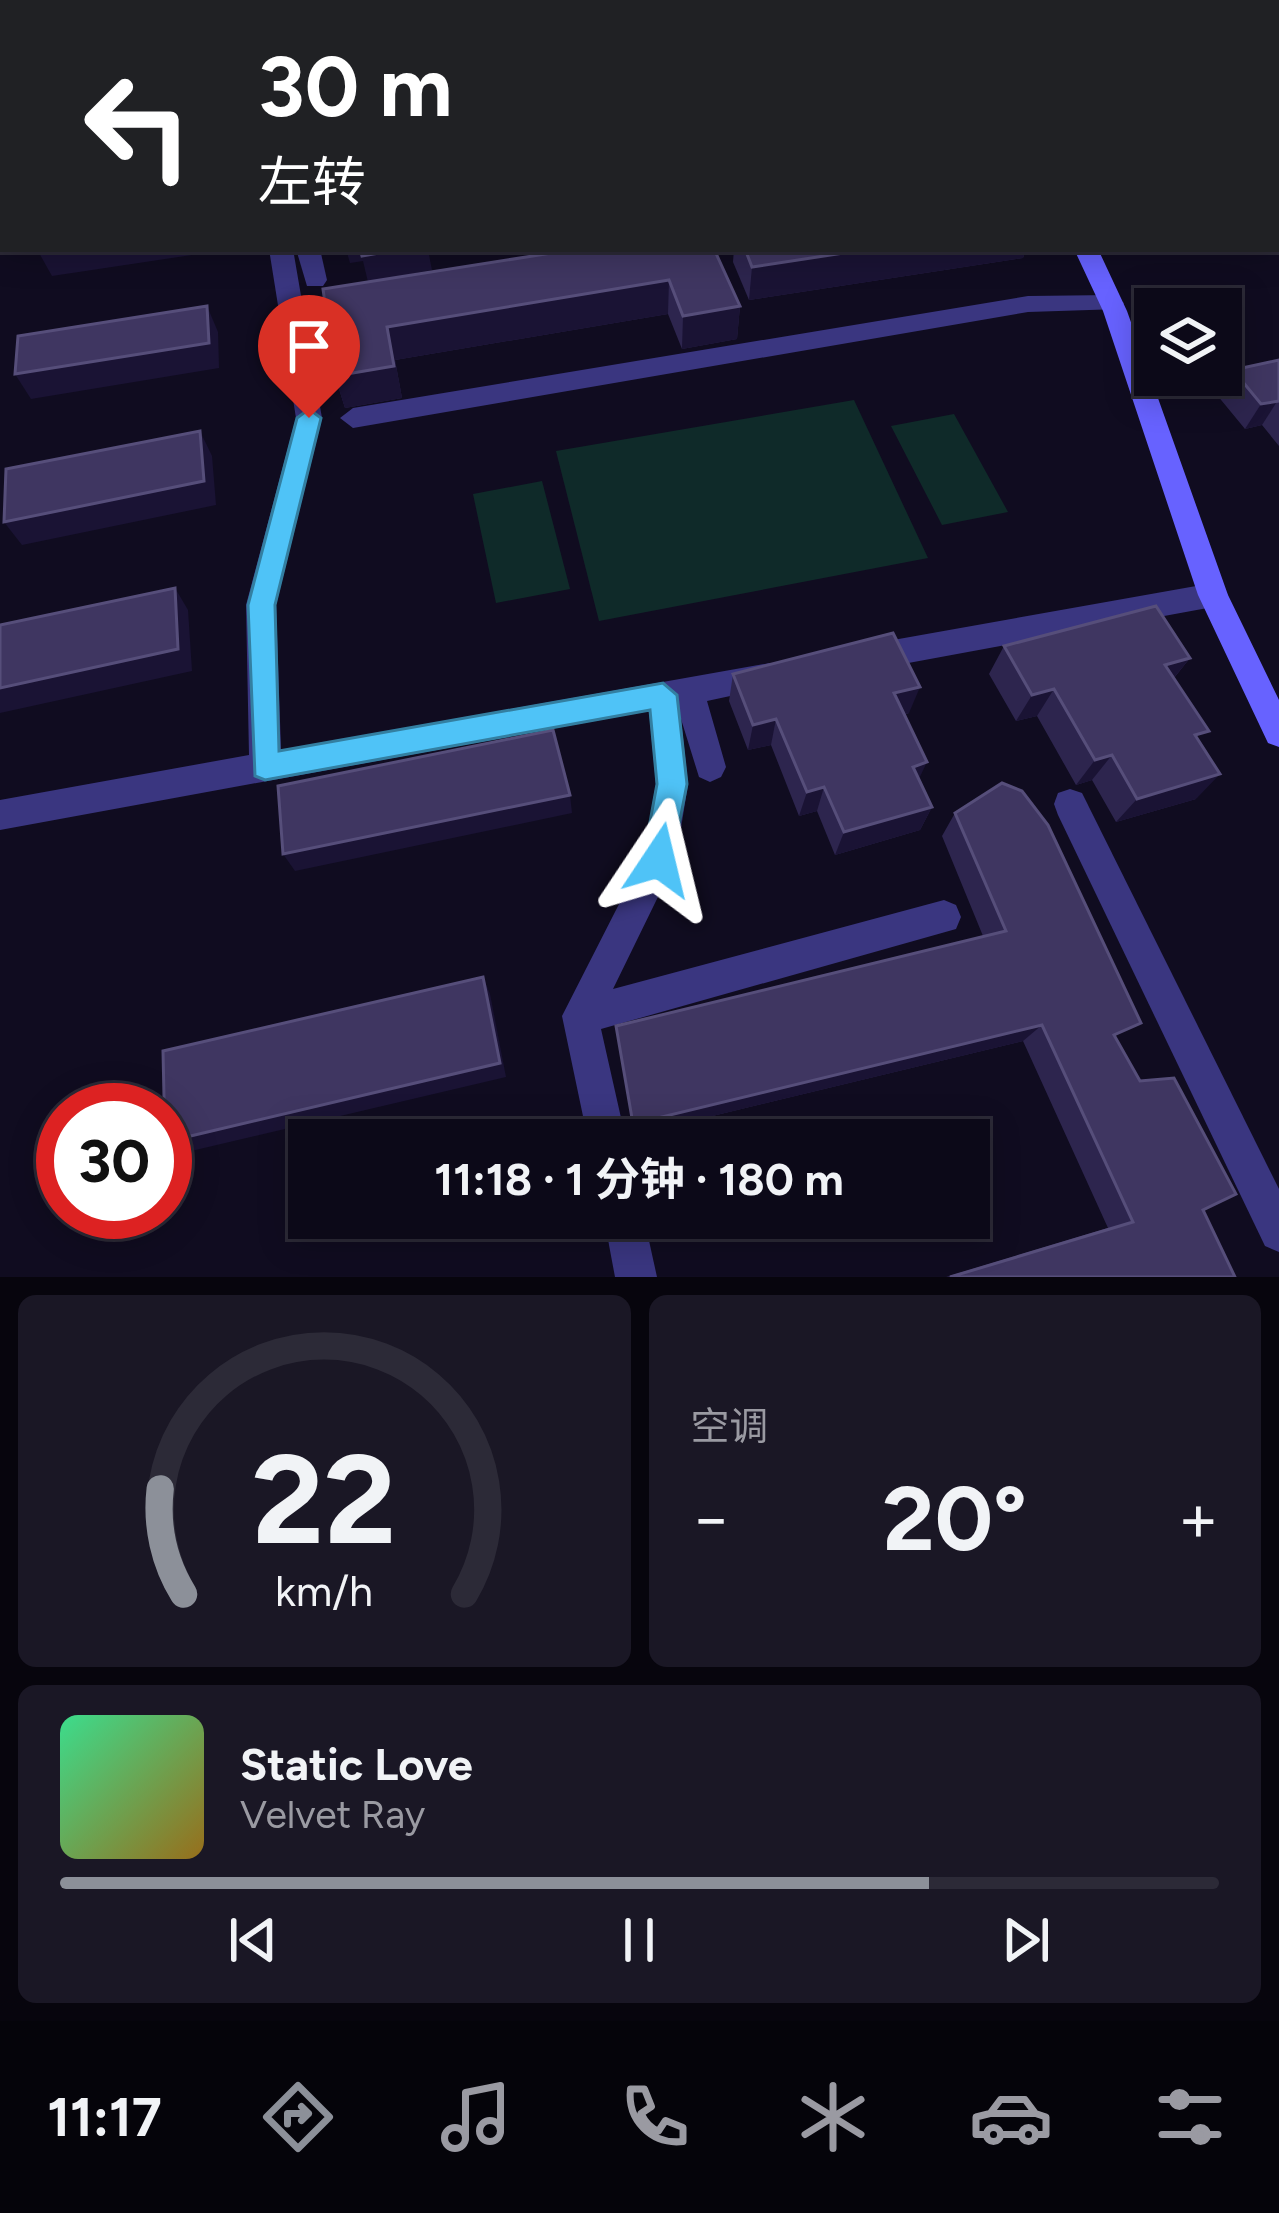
<!DOCTYPE html>
<html lang="zh">
<meta charset="utf-8">
<style>
:root{--surface:#0c0918;--page:#1a1725;--text:#f1f3f6;--muted:#9a9aa2;--line:#2c2a37;--accent:#8c9099}
body{margin:0;font-family:Figtree,"Noto Sans SC",sans-serif;background:var(--page);color:var(--text);height:100vh;display:flex;flex-direction:column;font-size:45px;white-space:nowrap}
*{box-sizing:border-box;margin:0}
p{font-size:39px;color:var(--muted)}
.icon{flex:none;width:66px;height:66px;fill:none;stroke:currentColor;stroke-width:2;stroke-linecap:round;stroke-linejoin:round}
.map{position:relative;height:1277px;overflow:hidden}
.details{display:flex;flex-direction:column;gap:18px;padding:18px;background:#07050d;flex:1}
.details>*{flex:none}
.banner{position:absolute;left:0px;top:0px;width:1281px;height:252px;box-shadow:0 6px 30px #0003,0 0 0 3px var(--line);background:#202124;color:#fff;overflow:hidden}
.buttons{position:absolute;left:1134px;top:288px;display:grid;gap:24px}
.buttons a{display:grid;place-items:center;width:108px;height:108px;border-radius:0px;background:var(--surface);box-shadow:0 6px 30px #0003,0 0 0 3px var(--line);font-size:60px}
.speed{position:absolute;left:36px;top:1083px;display:flex;gap:24px;font-size:60px;font-weight:700;text-align:center}
.speed>*{display:grid;place-content:center;width:156px;height:156px;border-radius:50%;background:var(--surface);box-shadow:0 6px 30px #0003,0 0 0 3px var(--line);line-height:1}
.speed .limit{border:18px solid #d22;background:#fff;color:#111}
.pin{position:absolute;display:grid;place-items:center;width:102px;height:102px;color:#fff;margin:-123px -51px;border-radius:50% 50% 50% 0;rotate:-45deg;box-shadow:0 0 12px #0007}
.pin .icon{rotate:45deg}
.me{position:absolute;width:132px;margin:-66px;rotate:10deg;stroke-linejoin:round;filter:drop-shadow(0 0 9px #0008)}
.turn{display:flex;align-items:center;gap:42px;height:252px;padding:0 60px;font-size:54px}
.turn .icon{width:156px;height:156px;stroke-width:2.5}
.turn b{display:block;font-size:84px;line-height:102px}
.big{font-size:90px;font-weight:700;line-height:1.1}
.details .widget{flex:1;display:flex;flex-direction:column;justify-content:center;gap:18px;min-width:0;padding:0 42px;border-radius:18px;background:var(--page)}
.details .dial{align-items:center;gap:0}
.dial svg{height:312px;overflow:visible;fill:none;stroke:var(--line);stroke-width:7;stroke-linecap:round;text-anchor:middle}
.dial text{fill:var(--text);stroke:none}
.song{display:flex;align-items:center;gap:36px}
.cover{width:144px;height:144px;border-radius:18px;background:linear-gradient(135deg,hsl(150 70% 55%),hsl(40 70% 35%))}
.played{height:12px;border-radius:6px;background:linear-gradient(90deg,var(--accent) 75%,var(--line) 75%)}
.keys{display:flex;justify-content:space-around;direction:ltr}
.heat{display:flex;justify-content:space-between;align-items:center;font-size:66px;direction:ltr}
.details .tiles{flex:1;display:grid;gap:18px;grid-template-columns:1fr 1fr}
.widget:last-child{grid-column:span 2}
.trip{position:absolute;left:288px;top:1119px;width:702px;height:120px;border-radius:0px;background:var(--surface);box-shadow:0 6px 30px #0003,0 0 0 3px var(--line);font-weight:700;line-height:120px;text-align:center}
.tab-bar{display:flex;height:192px;justify-content:space-around;align-items:center;background:#05040a;color:var(--muted)}
.tab-bar .icon{width:84px;height:84px}
.tab-bar .selected{color:var(--accent)}
.tab-bar b{font-size:54px;color:var(--text)}
.map>svg:first-child{display:block}
.green{fill:#0f2a29}
.lines{fill:none;stroke-linecap:round;stroke-linejoin:round}
.street{fill:#3a3680;fill-rule:evenodd}
.secondary{fill:#6762ff;fill-rule:evenodd}
.wall{fill:#2d254e}
.shaded-wall{fill:#1a1334}
.building{fill:#3f3661;stroke:#564e7a;stroke-width:3}
.route{fill:#4fc3f7;stroke:#337fa1;stroke-width:3}
</style>
<div class="map">
<svg width="1279" height="1277" viewBox="0 0 1279 1277">
<rect width="100%" height="100%" fill="#100c20"/>
<!-- green -->
<g class="green">
<polygon points="0,0 818,0 3,3 3,11"/>
<polygon points="854,400 928,558 599,621 556,451"/>
<polygon points="954,414 1008,512 942,525 891,426"/>
<polygon points="542,481 570,589 496,603 473,494"/>
</g>
<g class="lines">
<!-- street -->
<g class="street">
<rect x="0" y="74" width="3" height="12"/>
<polygon points="269,249 293,249 322,418 276,605 281,750 770,663 781,667 785,676 781,685 707,701 726,767 721,777 710,782 699,777 681,719 688,784 676,860 613,989 944,900 956,905 961,917 956,929 601,1029 626,1140 588,1140 562,1016 643,857 656,784 649,711 0,830 0,800 249,755 246,605 296,418"/>
<polygon points="296,249 320,249 327,280 323,286 307,286"/>
<polygon points="1112,295 1124,303 1120,309 1028,312 353,428 340,418 353,408 1028,296"/>
<polygon points="1213,583 1223,587 1228,595 1223,603 1213,607 865,671 854,667 850,658 854,649 865,645"/>
<polygon points="1070,789 1082,793 1279,1189 1279,1252 1265,1246 1058,815 1054,804 1058,793"/>
<polygon points="604,1218 644,1218 657,1277 615,1277"/>
</g>
<!-- secondary -->
<g class="secondary">
<polygon points="917,0 936,0 938,3 919,3"/>
<polygon points="1074,249 1098,249 1127,311 1228,595 1279,700 1279,747 1268,743 1198,595 1103,311"/>
</g>
</g>
<!-- wall -->
<g class="wall">
<polygon points="577,249 740,306 737,339 682,349 668,314 395,360 402,398 345,408 335,376"/>
<polygon points="734,249 1026,249 1023,258 749,300 733,262"/>
<polygon points="1279,360 1279,446 1262,425 1245,429 1217,395 1233,370"/>
<polygon points="1004,646 1190,658 1174,678 1199,742 1196,799 1116,822 1092,780 1076,785 1037,716 1016,721 989,674"/>
<polygon points="733,674 909,713 904,715 919,779 932,807 920,830 835,855 817,811 799,816 771,745 748,750 729,701"/>
<polygon points="955,813 1117,1039 1235,1277 946,1277 1108,1228 1023,1041 634,1135 616,1026 983,936 942,836"/>
</g>
<!-- shaded-wall -->
<g class="shaded-wall">
<polygon points="48,249 225,249 225,250 52,276 38,251"/>
<polygon points="346,249 436,249 428,250 432,270 368,282 363,261 350,263"/>
<polygon points="870,249 1026,249 1023,258 749,300 752,267"/>
<polygon points="669,280 668,314 395,360 402,398 345,408 335,376 387,327"/>
<polygon points="207,306 218,332 219,368 31,399 15,374"/>
<polygon points="740,306 737,339 682,349 683,316"/>
<polygon points="1278,400 1262,425 1245,429 1261,404"/>
<polygon points="200,431 212,456 216,505 22,545 4,522"/>
<polygon points="175,588 188,610 192,671 0,713 0,688"/>
<polygon points="1190,658 1168,685 1165,665"/>
<polygon points="920,687 909,713 883,720 894,693"/>
<polygon points="1054,689 1037,716 1016,721 1032,695"/>
<polygon points="776,719 771,745 748,750 753,725"/>
<polygon points="1112,755 1092,780 1076,785 1095,760"/>
<polygon points="927,762 915,787 913,767"/>
<polygon points="1220,774 1196,799 1116,822 1137,799"/>
<polygon points="824,787 817,811 799,816 807,792"/>
<polygon points="570,795 572,813 295,871 283,854"/>
<polygon points="932,807 920,830 835,855 844,832"/>
<polygon points="483,977 490,994 506,1077 187,1152 165,1143"/>
<polygon points="1042,1025 1023,1041 634,1135 633,1124"/>
</g>
<!-- building -->
<g class="building">
<polygon points="360,249 402,249 362,256"/>
<polygon points="577,249 714,249 740,306 683,316 669,280 387,327 394,366 335,376 323,289"/>
<polygon points="745,249 870,249 752,267"/>
<polygon points="207,306 209,343 15,374 18,336"/>
<polygon points="1279,360 1279,401 1261,404 1233,370"/>
<polygon points="200,431 204,481 4,522 6,469"/>
<polygon points="175,588 178,649 0,688 0,625"/>
<polygon points="1156,606 1190,658 1165,665 1209,731 1195,735 1220,774 1137,799 1112,755 1095,760 1054,689 1032,695 1004,646"/>
<polygon points="893,633 920,687 894,693 927,762 913,767 932,807 844,832 824,787 807,792 776,719 753,725 733,674"/>
<polygon points="553,730 570,795 283,854 278,786"/>
<polygon points="1002,783 1022,791 1048,825 1141,1023 1114,1035 1140,1081 1174,1078 1236,1194 1203,1210 1235,1277 950,1277 1133,1222 1042,1025 633,1124 616,1026 1006,931 955,813"/>
<polygon points="483,977 500,1063 165,1142 163,1051"/>
</g>
<!-- route -->
<polygon class="route" points="309,409 321,418 275,605 279,751 663,683 677,695 687,784 670,871 659,875 648,871 643,860 657,784 650,710 265,780 255,776 248,605 297,418"/>
</svg>
<div class="buttons">
<a><svg class="icon" aria-label="layers" viewBox="0 0 24 24"><path d="M12 4l9 5-9 5-9-5zM3 14l9 5 9-5"/></svg></a>
</div>
<div class="speed"><div class="limit">30</div></div>
<div class="pin" style="left:309px;top:418px;background:#d93025"><svg class="icon" aria-label="arrive" viewBox="0 0 24 24"><path d="M6 21V4h12l-3 4 3 4H6"/></svg></div>
<svg class="me" style="left:659px;top:860px" viewBox="-20 -20 40 40"><path d="M0-17L14 15 0 8-14 15z" fill="#4fc3f7" stroke="#fff" stroke-width="4"/></svg>
<div class="trip">11:18 · 1 分钟 · 180 m</div>
<div class="banner">
<div class="turn"><svg class="icon" aria-label="left" viewBox="0 0 24 24"><path d="M17 20v-9H6M10 6l-5 5 5 5"/></svg><div><b>30 m</b>左转</div></div>
</div>
</div>
<section class="details">
<div class="tiles">
<div class="widget dial"><svg viewBox="0 0 100 80">
<path d="M14 69A42 42 0 1 1 86 69"/>
<path d="M14 69A42 42 0 0 1 8 42" stroke="#8c9099"/>
<text x="50" y="56" font-size="32" font-weight="700">22</text>
<text x="50" y="72" font-size="11">km/h</text>
</svg></div>
<div class="widget"><p>空调</p>
<div class="heat"><a>−</a><b class="big">20°</b><a>+</a></div>
</div>
<div class="widget">
<div class="song"><i class="cover"></i><div><b>Static Love</b><p>Velvet Ray</p></div></div>
<div class="played"></div>
<div class="keys"><svg class="icon" aria-label="previous" viewBox="0 0 24 24"><path d="M18 5L8 12l10 7zM5 5v14"/></svg><svg class="icon" aria-label="pause" viewBox="0 0 24 24"><path d="M8 5v14M16 5v14"/></svg><svg class="icon" aria-label="next" viewBox="0 0 24 24"><path d="M6 5l10 7-10 7zM19 5v14"/></svg></div>
</div>
</div>
</section>
<nav class="tab-bar">
<b>11:17</b>
<svg class="icon selected" aria-label="directions" viewBox="0 0 24 24"><path d="M12 3l9 9-9 9-9-9zM9 14v-3h6M13 9l2 2-2 2"/></svg>
<svg class="icon" aria-label="music" viewBox="0 0 24 24"><path d="M9 18V5l10-2v13"/><circle cx="6" cy="18" r="3"/><circle cx="16" cy="16" r="3"/></svg>
<svg class="icon" aria-label="phone" viewBox="0 0 24 24"><path d="M5 4h4l2 5-3 2q2 4 5 5l2-3 5 2v4C11 20 4 13 5 4z"/></svg>
<svg class="icon" aria-label="climate" viewBox="0 0 24 24"><path d="M12 3v18M4 7l16 10M4 17L20 7"/></svg>
<svg class="icon" aria-label="car" viewBox="0 0 24 24"><path d="M5 17H2v-5l4-1 3-4h7l3 4 3 1v5h-3M9 17h6M6 11h13"/><circle cx="7" cy="17" r="2"/><circle cx="17" cy="17" r="2"/></svg>
<svg class="icon" aria-label="filters" viewBox="0 0 24 24"><path d="M4 7h16M4 17h16"/><circle cx="9" cy="7" r="2"/><circle cx="15" cy="17" r="2"/></svg>
</nav>
